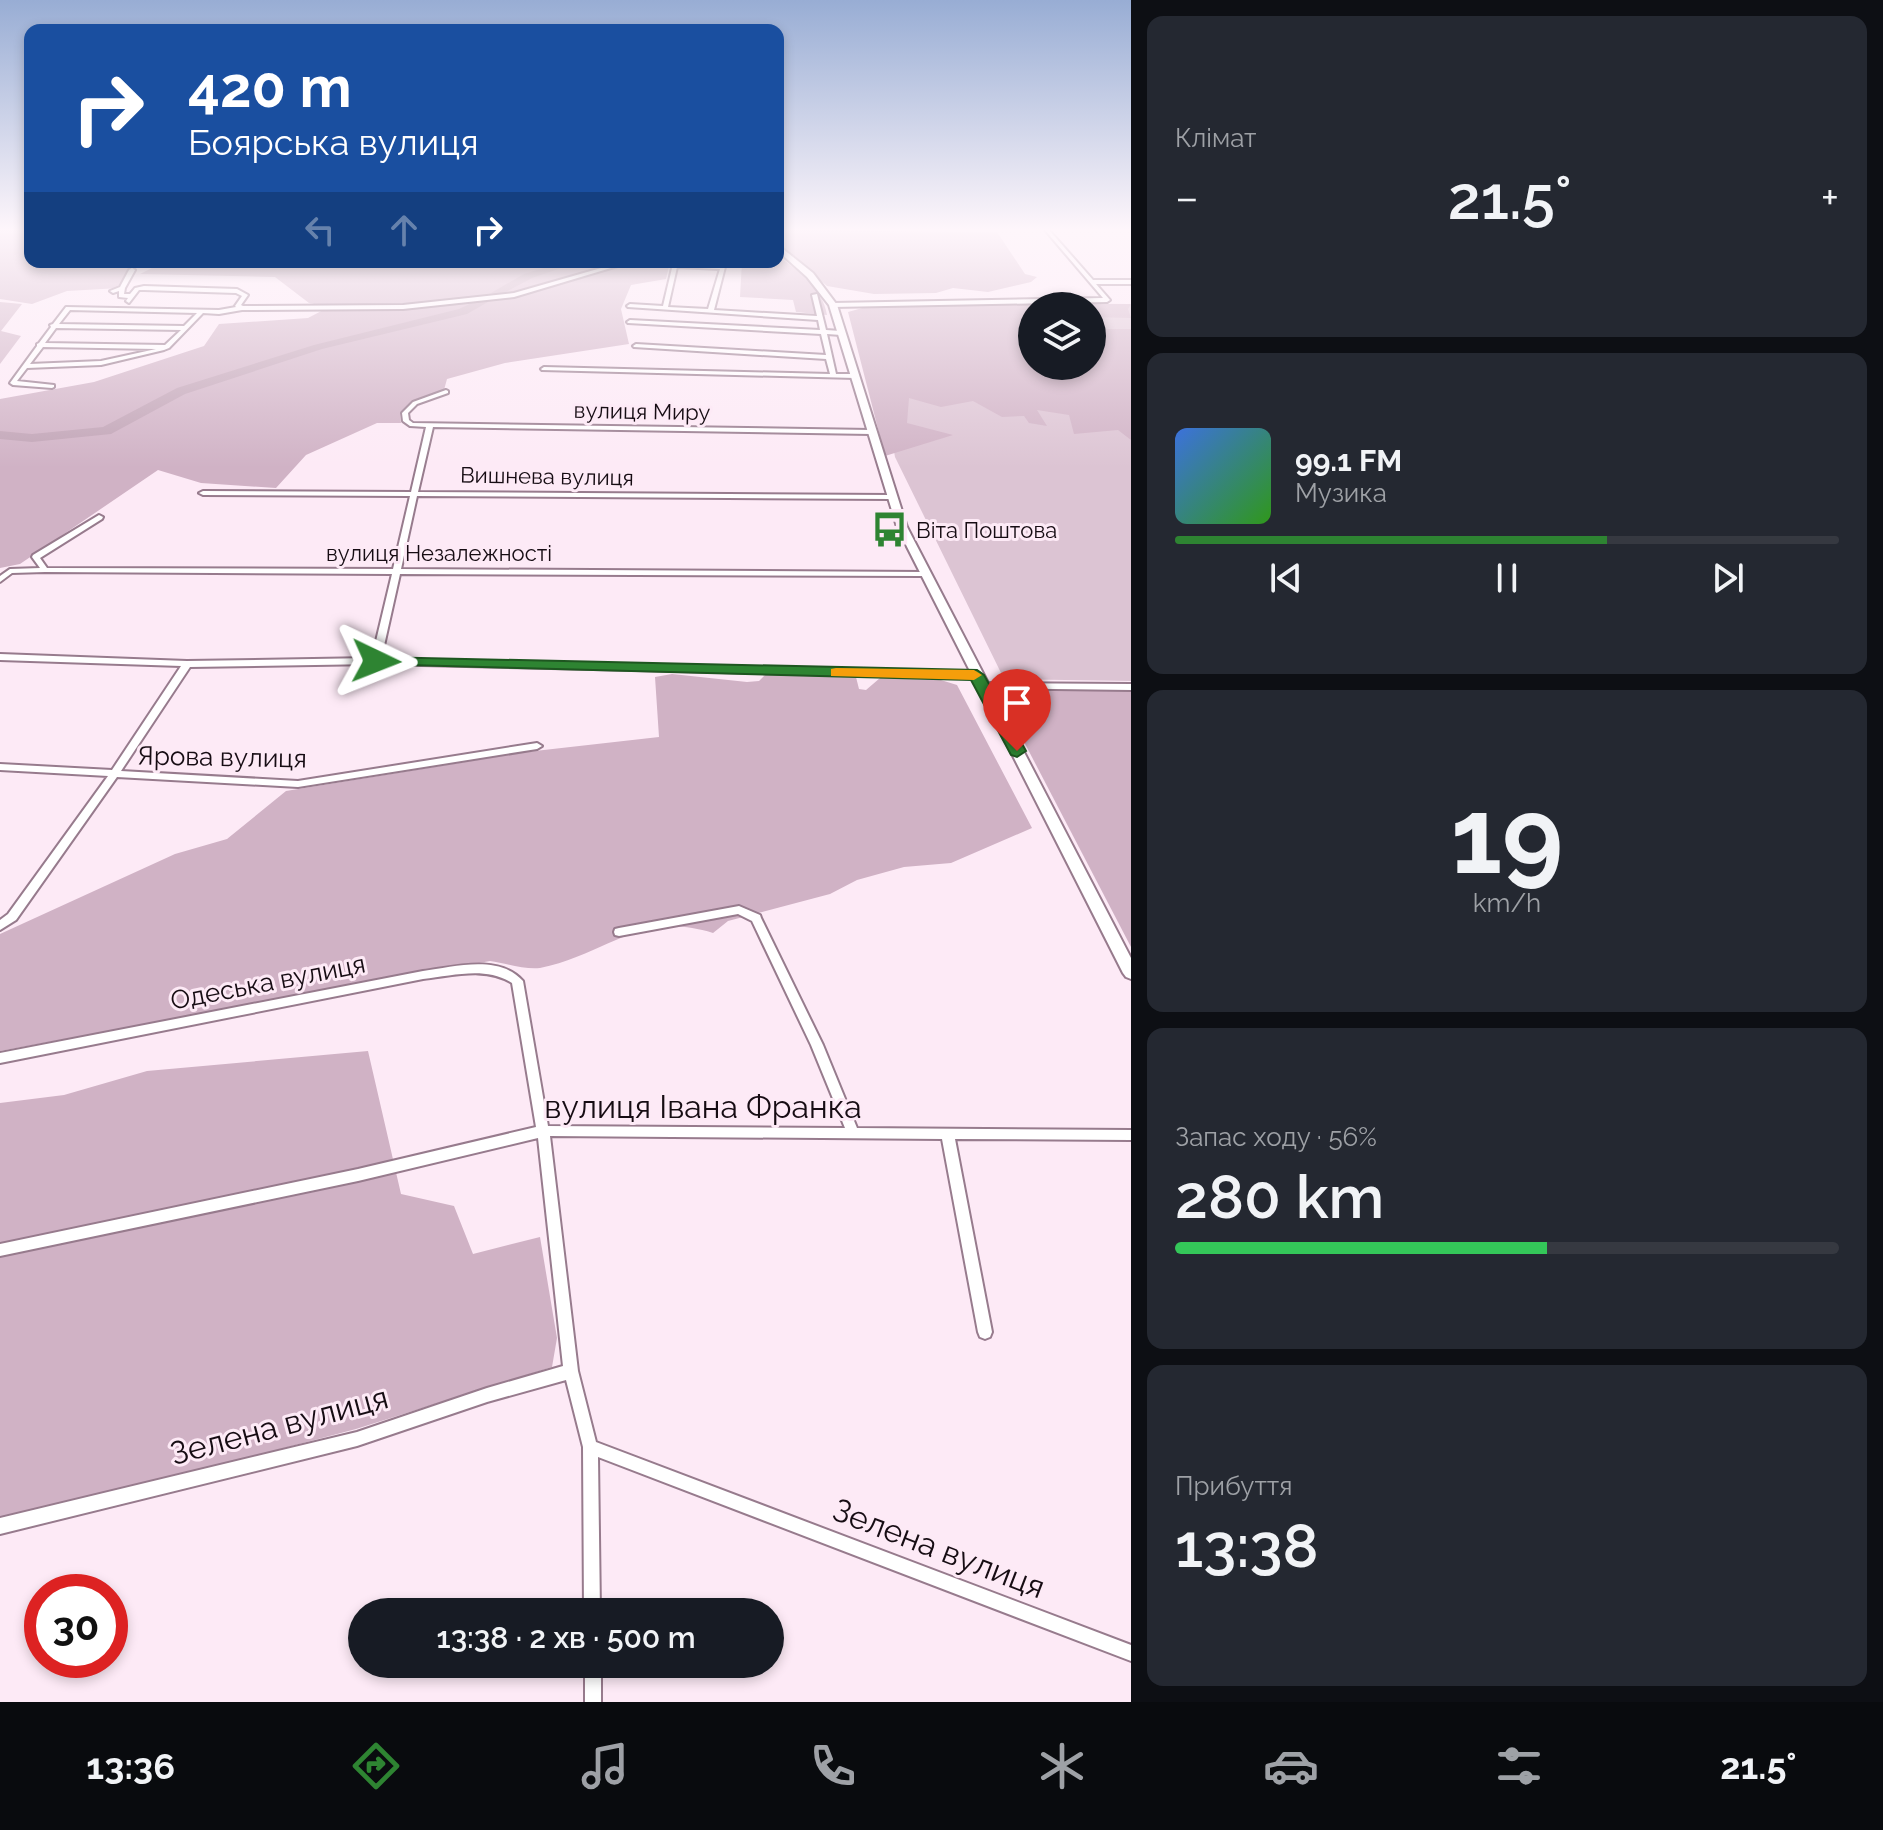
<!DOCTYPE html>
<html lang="uk">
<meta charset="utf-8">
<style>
:root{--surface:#171b24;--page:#242831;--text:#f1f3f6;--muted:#9ea1a6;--line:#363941;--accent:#2e8432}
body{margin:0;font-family:Raleway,sans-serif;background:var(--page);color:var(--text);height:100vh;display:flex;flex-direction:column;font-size:30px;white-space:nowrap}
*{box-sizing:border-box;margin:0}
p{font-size:26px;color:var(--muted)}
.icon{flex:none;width:44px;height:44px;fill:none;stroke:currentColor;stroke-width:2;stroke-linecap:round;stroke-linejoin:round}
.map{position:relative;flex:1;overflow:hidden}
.panel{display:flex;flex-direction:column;gap:16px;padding:16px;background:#0d0f14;width:752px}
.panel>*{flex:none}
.guide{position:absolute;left:24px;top:24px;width:760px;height:244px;border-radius:16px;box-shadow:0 4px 12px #0003;background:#1a4fa0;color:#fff;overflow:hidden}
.buttons{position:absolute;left:1018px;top:292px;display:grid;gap:16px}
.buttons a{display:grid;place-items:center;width:88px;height:88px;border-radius:50%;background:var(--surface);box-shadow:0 4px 12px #0003;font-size:40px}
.speed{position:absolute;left:24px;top:1574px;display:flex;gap:16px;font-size:40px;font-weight:700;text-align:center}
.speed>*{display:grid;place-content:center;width:104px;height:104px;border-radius:50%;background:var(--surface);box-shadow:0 4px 12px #0003;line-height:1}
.speed .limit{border:12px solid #d22;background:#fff;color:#111}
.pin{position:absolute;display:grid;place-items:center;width:68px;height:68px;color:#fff;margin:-82px -34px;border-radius:50% 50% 50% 0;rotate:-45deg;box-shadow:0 0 8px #0007}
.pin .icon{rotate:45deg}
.me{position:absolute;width:88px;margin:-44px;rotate:92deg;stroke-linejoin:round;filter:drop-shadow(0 0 6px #0008)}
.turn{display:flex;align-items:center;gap:28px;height:168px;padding:0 32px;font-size:36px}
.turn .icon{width:104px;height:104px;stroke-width:2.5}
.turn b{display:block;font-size:56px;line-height:68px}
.lanes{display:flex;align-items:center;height:76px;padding:0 32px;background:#0003;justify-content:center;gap:40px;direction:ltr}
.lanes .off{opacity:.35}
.big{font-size:60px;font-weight:600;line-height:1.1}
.panel .card{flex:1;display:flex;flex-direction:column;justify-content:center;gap:12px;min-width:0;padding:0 28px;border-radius:16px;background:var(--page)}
.panel .dial{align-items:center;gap:0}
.dial b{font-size:104px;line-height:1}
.song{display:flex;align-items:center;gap:24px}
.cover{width:96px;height:96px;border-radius:12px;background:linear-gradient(135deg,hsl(220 70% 55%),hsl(110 70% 35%))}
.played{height:8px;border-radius:4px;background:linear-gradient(90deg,var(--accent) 65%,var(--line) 65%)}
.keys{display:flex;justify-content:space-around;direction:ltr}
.heat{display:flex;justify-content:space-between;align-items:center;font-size:44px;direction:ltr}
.charge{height:12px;border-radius:6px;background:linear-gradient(90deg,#34c759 56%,var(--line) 0)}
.trip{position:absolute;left:348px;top:1598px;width:436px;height:80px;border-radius:40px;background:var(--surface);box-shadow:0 4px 12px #0003;font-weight:600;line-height:80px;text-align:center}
.tabs{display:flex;height:128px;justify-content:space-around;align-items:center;background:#090b0e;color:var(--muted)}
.tabs .icon{width:56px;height:56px}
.tabs .active{color:var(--accent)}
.tabs b{font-size:36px;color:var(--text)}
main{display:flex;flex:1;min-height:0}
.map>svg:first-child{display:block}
.green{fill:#dcc4d3;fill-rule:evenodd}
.forest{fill:#d0b2c5}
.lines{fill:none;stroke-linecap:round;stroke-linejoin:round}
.river{fill:#c0a3b5;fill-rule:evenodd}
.street-casing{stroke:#977b8d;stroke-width:4}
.secondary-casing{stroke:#977b8d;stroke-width:4}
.street{fill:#fff;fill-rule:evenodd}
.secondary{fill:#fff;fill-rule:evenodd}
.route{fill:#2e8432;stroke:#1e5620;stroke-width:2}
.slow{fill:#f59e0b}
.labels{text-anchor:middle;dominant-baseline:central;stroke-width:6;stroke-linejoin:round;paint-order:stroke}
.far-street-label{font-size:22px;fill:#160c13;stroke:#fdeaf6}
.far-poi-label{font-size:22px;fill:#160c13;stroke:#fdeaf6;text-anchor:start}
.street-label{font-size:26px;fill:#160c13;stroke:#fdeaf6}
.near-street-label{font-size:32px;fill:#160c13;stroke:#fdeaf6}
</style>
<main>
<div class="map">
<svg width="1131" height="1702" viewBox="0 0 1131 1702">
<rect width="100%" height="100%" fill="#fdeaf6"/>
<!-- green -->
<path class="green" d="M1131 305V681L1004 679 895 457 869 314 873 306ZM1032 306H1092V366H1032Z"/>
<!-- forest -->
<g class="forest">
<polygon points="0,230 30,230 30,262 145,262 130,269 120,288 67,291 32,304 0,299"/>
<polygon points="778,230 997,232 1025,274 1037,277 1031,282 988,292 953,288 936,293 874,294 827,286 778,243"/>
<path d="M778 256C798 270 823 289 827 315L796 312 793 300 740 297 742 262H778Z"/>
<polygon points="164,262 670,262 666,279 631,285 621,309 629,344 505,363 447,379 444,390 408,405 400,413 401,423 377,423 306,455 276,488 201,483 158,470 20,564 0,568 0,399 94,382 204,346 219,324 308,318 329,307 309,303 275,277 140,274"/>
<polygon points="0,302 22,304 1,331 21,336 0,364"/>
<polygon points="940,303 1131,304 1128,309 1131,318 1092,317 1092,306 1032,306 1032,366 1092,366 1092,329 1131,329 1131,440 1118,430 1074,434 1069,415 1037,410 1047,426 1029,423 1024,416 1002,417 973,401 941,407 909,398 907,423 953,435 885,456 848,312 873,305"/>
<path d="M672 674 747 682 759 681 765 675 856 677 859 689 866 690 880 678 931 677 957 685 1032 828 951 863 904 867 857 880 830 894 728 921 713 933C639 910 606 955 540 968 526 970 505 963 490 961L0 1051V934L175 854 227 839 286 791 526 752 659 737 655 677Z"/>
<polygon points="1014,683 1131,686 1131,947 998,692"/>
<polygon points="368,1051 401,1194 454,1206 473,1254 540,1237 557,1338 552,1367 356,1429 0,1523 0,1103 64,1095 147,1071"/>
</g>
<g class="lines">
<!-- river -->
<g class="river">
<polygon points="563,262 579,262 532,278 500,295 491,293 524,274"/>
<polygon points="484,297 488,298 488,302 467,314 322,349 185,394 111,434 32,442 0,439 0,431 32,434 103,427 177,388 314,345 459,309"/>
</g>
<defs>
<g id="street">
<polygon points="1045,230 1049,230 1093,280 1131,280 1131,284 1096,284 1110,300 1107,302 833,307 830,305 833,303 1103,298"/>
<path d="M622 262H631L514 297 403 309 242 310 219 314 203 313 169 348 164 350 101 365 27 368 17 381 54 385V387L52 388 13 385 10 383 37 346V344L39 343 51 327 50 325 53 324 66 307 219 310 236 307 235 306 242 296 236 293 144 290H139L129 303 126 301 128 298 119 297V291L113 293 110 291 120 287 129 270 132 268 135 270 125 288 124 294H130L135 288 144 286 237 289 248 295 241 305 243 306 403 305 514 293ZM70 310 197 313 184 326 59 324ZM56 328 181 330 165 345 45 343ZM43 347 156 349 101 361 30 364Z"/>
<path d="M673 264H717L725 267 714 310 817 316 812 295 817 294 826 330 841 331 844 333 841 335 827 334 836 374H855L858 376 855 378 542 370 541 369 544 367 830 374 826 359 634 347 633 346 636 344 826 355 821 334 628 323 627 322 630 320 820 330 818 320 628 307 627 306 630 304 663 306ZM677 267 720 269 708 309 668 307Z"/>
<polygon points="446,390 448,391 448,393 417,404 408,413 409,420 413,423 871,430 874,432 871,434 433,427 418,492 891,495 895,497 891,499 417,496 401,569 924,572 928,574 924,576 400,574 381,659 977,672 981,675 977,678 376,664 190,667 121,771 298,781 537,743 542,746 537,749 298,787 117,777 16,920 0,930 0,920 8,914 108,776 0,770 0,764 112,770 181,666 0,660 0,654 187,661 372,658 392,574 45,572 12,573 0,582 0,576 10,569 40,568 32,557 33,555 99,515 103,517 102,519 40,558 47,568 393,569 410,496 203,495 199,493 203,491 411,492 426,427 410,426 403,421 402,413 413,402"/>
<polygon points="983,683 1131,684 1131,690 980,688 979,686"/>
<path d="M739 906 760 915 761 918 823 1045 857 1128 1131 1130V1140L955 1139 992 1332 990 1337 985 1339 980 1337 978 1332 942 1139 550 1136 578 1371 596 1442 1131 1645V1661L598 1457 600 1612H584L583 1447 566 1380 487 1402 357 1446 0 1534V1518L357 1432 487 1388 563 1366 538 1138 358 1181 0 1256V1244L358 1169 536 1127 512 983C485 966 453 976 423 979L0 1063V1053L423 971C454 967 499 954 523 981L548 1126 845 1128 811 1045 752 921 738 914 619 936 615 935 614 932 615 929 619 928Z"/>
<rect x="585" y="1664" width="16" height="38"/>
</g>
<polygon id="secondary" points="778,245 813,273 837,305 907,527 1131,958 1131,979 1126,977 1123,973 897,527 829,305 807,277 778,251"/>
</defs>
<!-- street casing -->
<use href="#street" class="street-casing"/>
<!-- secondary casing -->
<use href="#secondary" class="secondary-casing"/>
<!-- street -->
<use href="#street" class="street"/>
<!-- secondary -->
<use href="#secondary" class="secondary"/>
</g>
<!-- sky -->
<linearGradient id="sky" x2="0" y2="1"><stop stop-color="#98add4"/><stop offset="0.49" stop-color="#fef6fb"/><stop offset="1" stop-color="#fef6fb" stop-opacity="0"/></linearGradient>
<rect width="1131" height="468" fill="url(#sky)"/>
<!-- route -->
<polygon class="route" points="376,657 977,670 984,675 1026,751 1017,757 1011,755 971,680 371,664 371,658"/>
<!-- slow -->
<polygon class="slow" points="836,668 974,670 982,675 974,680 831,676 831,669"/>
<!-- icons -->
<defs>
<symbol id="bus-bare" viewBox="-9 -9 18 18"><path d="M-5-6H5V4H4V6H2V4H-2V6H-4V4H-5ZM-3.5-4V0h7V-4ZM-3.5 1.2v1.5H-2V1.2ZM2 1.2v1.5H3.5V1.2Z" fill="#2e8432" stroke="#fdeaf6" stroke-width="2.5" paint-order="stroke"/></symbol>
</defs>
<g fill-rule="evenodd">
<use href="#bus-bare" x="864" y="504" width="51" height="51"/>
</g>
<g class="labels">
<!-- far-street labels -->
<g class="far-street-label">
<text transform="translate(642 411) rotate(1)">вулиця Миру</text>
<text transform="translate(547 476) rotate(1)">Вишнева вулиця</text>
<text x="439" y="553">вулиця Незалежності</text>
</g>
<!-- far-poi labels -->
<g class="far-poi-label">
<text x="916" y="530">Віта Поштова</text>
</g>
<!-- street labels -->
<g class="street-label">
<text transform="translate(222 757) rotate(1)">Ярова вулиця</text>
<text transform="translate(268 982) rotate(-11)">Одеська вулиця</text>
</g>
<!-- near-street labels -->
<g class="near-street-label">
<text x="703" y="1106">вулиця Івана Франка</text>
<text transform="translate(279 1425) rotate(-15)">Зелена вулиця</text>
<text transform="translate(939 1548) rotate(21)">Зелена вулиця</text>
</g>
</g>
</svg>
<div class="buttons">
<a><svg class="icon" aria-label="layers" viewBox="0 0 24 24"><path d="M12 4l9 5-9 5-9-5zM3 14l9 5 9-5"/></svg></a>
</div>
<div class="speed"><div class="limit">30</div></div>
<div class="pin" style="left:1017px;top:751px;background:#d93025"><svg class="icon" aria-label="arrive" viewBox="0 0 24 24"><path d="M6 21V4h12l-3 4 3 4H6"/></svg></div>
<svg class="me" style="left:376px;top:661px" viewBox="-20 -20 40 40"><path d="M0-17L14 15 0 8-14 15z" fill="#2e8432" stroke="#fff" stroke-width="4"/></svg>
<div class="trip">13:38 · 2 хв · 500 m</div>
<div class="guide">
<div class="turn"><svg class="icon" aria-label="right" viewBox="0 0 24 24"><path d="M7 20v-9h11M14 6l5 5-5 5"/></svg><div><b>420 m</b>Боярська вулиця</div></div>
<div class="lanes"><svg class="icon off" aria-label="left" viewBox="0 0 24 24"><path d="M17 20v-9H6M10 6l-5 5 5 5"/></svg><svg class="icon off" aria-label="ahead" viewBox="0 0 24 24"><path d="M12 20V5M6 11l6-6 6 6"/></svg><svg class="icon" aria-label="right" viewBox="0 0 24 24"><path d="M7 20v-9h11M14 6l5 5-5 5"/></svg></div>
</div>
</div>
<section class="panel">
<div class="card"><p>Клімат</p>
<div class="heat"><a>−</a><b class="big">21.5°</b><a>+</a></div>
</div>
<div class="card">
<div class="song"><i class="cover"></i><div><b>99.1 FM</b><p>Музика</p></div></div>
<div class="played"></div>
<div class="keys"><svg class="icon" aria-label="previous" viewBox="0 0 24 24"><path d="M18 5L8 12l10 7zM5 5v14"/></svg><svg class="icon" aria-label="pause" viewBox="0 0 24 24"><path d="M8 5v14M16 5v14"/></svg><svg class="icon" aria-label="next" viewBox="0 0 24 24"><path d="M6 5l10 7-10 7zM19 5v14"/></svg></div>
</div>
<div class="card dial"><b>19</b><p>km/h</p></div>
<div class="card"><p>Запас ходу · 56%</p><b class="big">280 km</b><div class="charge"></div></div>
<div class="card"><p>Прибуття</p><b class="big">13:38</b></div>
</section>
</main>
<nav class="tabs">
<b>13:36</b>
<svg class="icon active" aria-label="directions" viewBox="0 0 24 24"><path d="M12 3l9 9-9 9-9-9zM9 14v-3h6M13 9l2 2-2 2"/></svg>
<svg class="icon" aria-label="music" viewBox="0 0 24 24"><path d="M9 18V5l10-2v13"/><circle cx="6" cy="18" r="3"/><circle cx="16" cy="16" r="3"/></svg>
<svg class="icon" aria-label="phone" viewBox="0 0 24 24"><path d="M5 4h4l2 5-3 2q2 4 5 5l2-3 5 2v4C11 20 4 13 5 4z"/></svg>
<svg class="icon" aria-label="climate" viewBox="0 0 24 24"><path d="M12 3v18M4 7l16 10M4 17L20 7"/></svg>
<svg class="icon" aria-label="car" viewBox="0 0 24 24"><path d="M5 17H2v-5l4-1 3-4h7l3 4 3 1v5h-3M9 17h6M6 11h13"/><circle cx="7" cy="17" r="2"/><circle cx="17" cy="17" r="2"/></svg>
<svg class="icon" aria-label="filters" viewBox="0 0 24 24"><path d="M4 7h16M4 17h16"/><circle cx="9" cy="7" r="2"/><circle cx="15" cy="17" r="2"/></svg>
<b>21.5°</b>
</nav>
